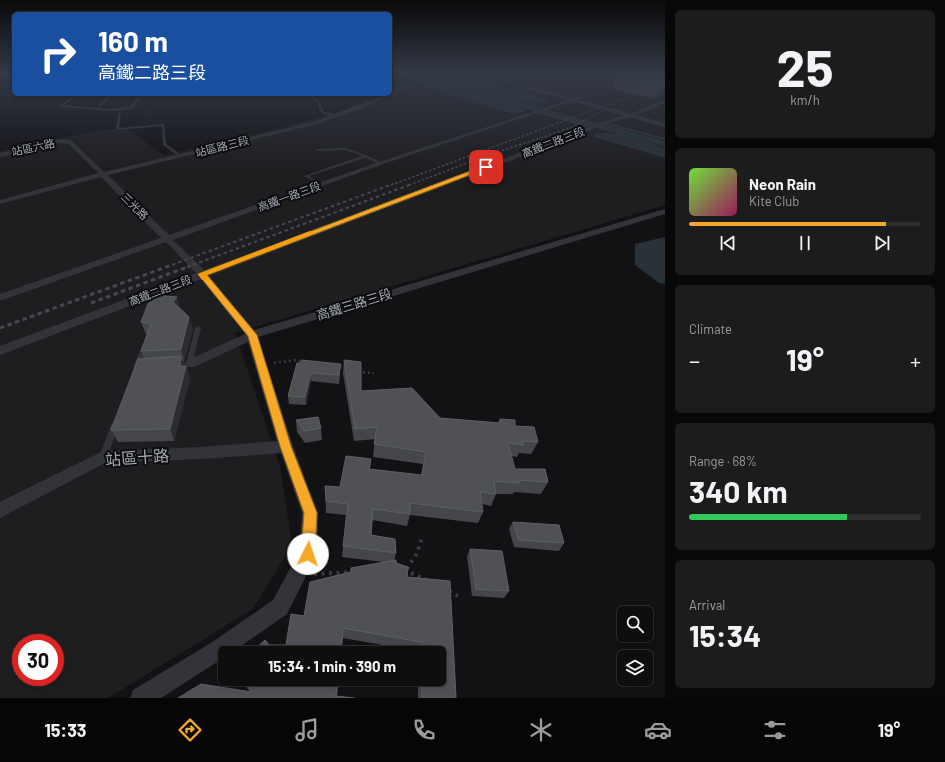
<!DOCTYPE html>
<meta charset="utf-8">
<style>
:root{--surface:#0e0e0f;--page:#1c1c1d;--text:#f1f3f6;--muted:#9b9c9e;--line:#2e2e2f;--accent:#f6a928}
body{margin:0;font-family:Barlow,"Noto Sans TC",sans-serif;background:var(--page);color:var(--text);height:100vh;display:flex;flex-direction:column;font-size:15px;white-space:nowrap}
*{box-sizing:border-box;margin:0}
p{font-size:13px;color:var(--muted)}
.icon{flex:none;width:22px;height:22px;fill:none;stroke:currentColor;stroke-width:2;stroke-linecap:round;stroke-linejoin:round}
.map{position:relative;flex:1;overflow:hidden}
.drawer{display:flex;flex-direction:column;gap:10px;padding:10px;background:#080808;width:280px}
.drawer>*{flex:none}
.banner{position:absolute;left:12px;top:12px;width:380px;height:84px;border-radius:6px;box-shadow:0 2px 6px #0003,0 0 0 1px var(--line);background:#1a4fa0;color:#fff;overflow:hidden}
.tools{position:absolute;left:617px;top:606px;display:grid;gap:8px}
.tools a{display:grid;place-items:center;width:36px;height:36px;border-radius:6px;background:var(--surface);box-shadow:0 2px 6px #0003,0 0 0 1px var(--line);font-size:20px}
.speed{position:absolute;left:12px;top:634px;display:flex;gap:8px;font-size:20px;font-weight:700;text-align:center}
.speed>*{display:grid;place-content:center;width:52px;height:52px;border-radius:50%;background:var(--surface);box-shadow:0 2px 6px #0003,0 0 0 1px var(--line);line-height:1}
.speed .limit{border:6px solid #d22;background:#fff;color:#111}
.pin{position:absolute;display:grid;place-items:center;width:34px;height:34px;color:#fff;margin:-17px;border-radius:8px;box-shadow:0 2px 6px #0006}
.me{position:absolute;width:44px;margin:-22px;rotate:4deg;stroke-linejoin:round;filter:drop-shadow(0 0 3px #0008)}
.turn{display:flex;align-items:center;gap:14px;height:84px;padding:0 20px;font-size:18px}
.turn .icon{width:52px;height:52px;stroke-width:2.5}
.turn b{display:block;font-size:28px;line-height:34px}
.big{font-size:30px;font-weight:700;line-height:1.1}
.drawer .widget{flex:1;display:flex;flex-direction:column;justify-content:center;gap:6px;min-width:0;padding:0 14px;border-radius:6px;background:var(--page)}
.drawer .dial{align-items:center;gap:0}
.dial b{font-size:52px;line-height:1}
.song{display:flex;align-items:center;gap:12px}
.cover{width:48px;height:48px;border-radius:6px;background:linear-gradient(135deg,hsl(100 70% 55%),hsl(330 70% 35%))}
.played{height:4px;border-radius:2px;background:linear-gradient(90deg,var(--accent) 85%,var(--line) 85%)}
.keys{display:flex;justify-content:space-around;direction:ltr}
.heat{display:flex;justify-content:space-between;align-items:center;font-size:22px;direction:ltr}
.charge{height:6px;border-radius:3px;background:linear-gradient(90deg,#34c759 68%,var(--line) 0)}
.trip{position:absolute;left:218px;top:646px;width:228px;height:40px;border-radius:6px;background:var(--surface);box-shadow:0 2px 6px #0003,0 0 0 1px var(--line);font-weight:700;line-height:40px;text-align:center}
.dock{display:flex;height:64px;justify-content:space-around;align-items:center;background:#060606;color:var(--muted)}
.dock .icon{width:28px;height:28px}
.dock .selected{color:var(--accent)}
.dock b{font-size:18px;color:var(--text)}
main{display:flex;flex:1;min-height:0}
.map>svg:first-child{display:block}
.built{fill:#1e1e21;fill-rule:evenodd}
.water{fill:#283238}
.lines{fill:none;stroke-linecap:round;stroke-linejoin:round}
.canal{fill:#283238;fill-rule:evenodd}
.path-far2{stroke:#393b40;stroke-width:1;stroke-dasharray:1 1;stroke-linecap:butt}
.path-far1{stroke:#393b40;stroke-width:2.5;stroke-dasharray:2 3;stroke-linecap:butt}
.path{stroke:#393b40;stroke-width:4;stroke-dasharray:3 4.5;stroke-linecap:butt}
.service{fill:#333439;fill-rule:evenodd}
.minor{fill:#333439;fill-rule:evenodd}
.tertiary{fill:#333439;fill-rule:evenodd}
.rail-far3{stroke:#46484e;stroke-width:1;stroke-dasharray:2 1.5;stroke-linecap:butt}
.rail-far2{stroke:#46484e;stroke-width:1.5;stroke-dasharray:2.5 2;stroke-linecap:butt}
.rail-far1{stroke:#46484e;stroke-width:2;stroke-dasharray:3.5 3;stroke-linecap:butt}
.rail{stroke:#46484e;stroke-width:3;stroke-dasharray:4.5 3.5;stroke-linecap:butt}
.wall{fill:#45464c}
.shaded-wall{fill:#2c2d31}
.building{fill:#4f5157;stroke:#5c5f66}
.route{fill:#f6a928;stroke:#a06e1a}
.slow{fill:#f59e0b}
.labels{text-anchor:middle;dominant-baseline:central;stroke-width:4;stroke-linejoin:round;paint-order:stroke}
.far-street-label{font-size:11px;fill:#a3a9b5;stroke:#0d0d0f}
.street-label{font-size:13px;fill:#a3a9b5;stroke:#0d0d0f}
.near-street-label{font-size:16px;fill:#a3a9b5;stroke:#0d0d0f}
</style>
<main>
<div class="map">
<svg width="665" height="698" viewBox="0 0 665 698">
<rect width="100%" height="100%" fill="#121214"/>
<!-- built -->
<path class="built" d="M426 73H665V205L235 333 280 467 292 545 253 609 108 698H0V151L105 129 128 130 164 155 272 130 343 111 379 94H390V89ZM21 643H55V677H21Z"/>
<!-- water -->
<g class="water">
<polygon points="456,73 549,100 545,103 531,102 443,78 448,74"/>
<polygon points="430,82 524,109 524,112 514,113 503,111 420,86"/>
<path d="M600 133C621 131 645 142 665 148V158L595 137 594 135Z"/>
<polygon points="665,237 665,284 659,283 635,265 635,244"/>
</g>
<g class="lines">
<!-- canal -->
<polygon class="canal" points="390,73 436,80 665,141 665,147 433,83 390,75"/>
<!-- path-far2 -->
<polyline class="path-far2" points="142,108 147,108 149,115"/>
<!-- path-far1 -->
<g class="path-far1">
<polyline points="274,363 296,360 304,362"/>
<polyline points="358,372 374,373"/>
</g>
<!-- path -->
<g class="path">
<polyline points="407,569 417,553 422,538"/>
<polyline points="404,570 427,580"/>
<polyline points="314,574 351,572"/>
<polyline points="449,591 458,596"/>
</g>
<!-- service -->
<g class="service">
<polygon points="396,73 429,76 550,108 548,109 429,78"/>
<polygon points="611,73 614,73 635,76 634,77"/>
<polygon points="76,94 103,94 77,96 64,105 96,108 108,97 109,99 98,108 111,109 130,107 141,94 143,94 132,109 121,110 119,128 164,124 166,144 183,156 180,157 163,145 162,126 117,130 116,129 119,110 111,111 60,107 60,105"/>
<polygon points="309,94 311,94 321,104 321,109 325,112 338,115 338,117 323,114 319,109 319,105"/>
<polygon points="537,111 592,126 592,127 590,128 536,113"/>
<polygon points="604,122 665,138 665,140 603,124"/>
<polygon points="346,148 365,155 367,155 367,156 383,163 380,164 365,158 309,176 322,184 323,185 321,186 304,176 362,156 346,150 318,151 316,150 318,149"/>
<polygon points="198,326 201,328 192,364 189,366 186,364 195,328"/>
<polygon points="145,344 148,346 140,365 137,367 135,367 134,365 142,346"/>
<polygon points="115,422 117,423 119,425 107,457 106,459 103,460 100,459 99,457 111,425 113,423"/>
</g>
<!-- minor -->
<polygon class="minor" points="435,73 440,73 363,108 313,125 108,175 169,235 379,162 578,97 583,98 383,164 173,240 204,270 602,122 633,113 665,99 665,103 637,115 606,124 209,276 254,330 665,209 665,214 258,337 293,446 318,513 317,554 287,614 231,653 225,653 225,657 161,698 130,698 133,690 214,641 273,600 299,552 302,513 281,453 201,459 105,463 0,518 0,502 103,451 201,447 277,441 248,342 194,367 186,367 184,364 186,361 245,334 201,279 0,355 0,346 196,273 166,242 0,301 0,294 161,238 101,177 0,204 0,200 98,173 69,144 60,143 0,157 0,153 60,139 71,140 104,172 309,123 390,94 390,92"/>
<!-- tertiary -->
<polygon class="tertiary" points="470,73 478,73 665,123 665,127"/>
<!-- rail-far3 -->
<g class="rail-far3">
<polyline points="563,121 665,84"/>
<polyline points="583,121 607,109"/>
</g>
<!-- rail-far2 -->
<g class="rail-far2">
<polyline points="391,185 566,120"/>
<polyline points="409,185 483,157 573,127 585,120"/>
</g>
<!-- rail-far1 -->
<g class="rail-far1">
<polyline points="166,267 393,184"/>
<polyline points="187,267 412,184"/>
</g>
<!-- rail -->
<g class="rail">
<polyline points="91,303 190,266"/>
<polyline points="0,328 169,266"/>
</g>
</g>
<!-- wall -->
<g class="wall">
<polygon points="665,73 665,95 655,99 612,89 615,79"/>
<polygon points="180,309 193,329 184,361 183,361 184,366 186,366 190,378 174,441 118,442 111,430 144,359 141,351 147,334 146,334 141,322"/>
<polygon points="344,360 361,362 361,391 412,388 440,418 498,423 500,419 515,420 515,426 534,427 538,442 531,454 519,453 517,457 512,456 515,469 545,469 548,482 541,494 514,492 513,494 496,494 491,506 482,504 483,512 478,523 410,515 407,526 372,520 371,535 395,539 396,553 394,561 396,560 396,563 408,567 407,577 450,581 456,698 418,698 418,679 439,679 439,653 417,653 417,651 343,638 341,653 251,653 265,640 269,645 286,645 291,614 304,616 310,582 350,572 351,568 384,562 342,557 343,546 346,515 326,513 325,486 340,487 346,456 371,459 370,469 421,475 423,464 373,457 375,439 354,441 343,373"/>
<polygon points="297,363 340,373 339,384 311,381 306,405 289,404 288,396"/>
<polygon points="296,420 321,428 322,440 305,443 297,432"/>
<polygon points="513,522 564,543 559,551 514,547 509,529"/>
<polygon points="470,549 509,591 504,598 472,596 467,556"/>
<polygon points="240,679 339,679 337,696 250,692"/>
</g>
<!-- shaded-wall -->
<g class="shaded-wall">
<polygon points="665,87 665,95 655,99 660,89"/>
<polygon points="177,297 180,309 173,302"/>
<polygon points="189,317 193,329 184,361 181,349"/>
<polygon points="181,356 185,368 186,366 190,378 174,441 170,429"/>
<polygon points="311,373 311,381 306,405 305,397"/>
</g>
<!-- building -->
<g class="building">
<polygon points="634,73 665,73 665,87 660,89 615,79"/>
<polygon points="155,295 177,297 173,302 189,317 181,349 141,351 151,324 141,322 148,304"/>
<polygon points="181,356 180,366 186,366 170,429 111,430 138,359"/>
<polygon points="302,360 341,364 339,375 311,373 305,397 288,396 297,363 301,363"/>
<polygon points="344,360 361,362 361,391 412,388 440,418 500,423 500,419 515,420 515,426 534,427 538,442 522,441 523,445 508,443 515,469 545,469 548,482 518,480 519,483 494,481 496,494 480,492 483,512 410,503 410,514 373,509 371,535 395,539 396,553 343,546 348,504 326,501 325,486 340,487 346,456 371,459 369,469 422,475 426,452 374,444 377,427 355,429"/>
<polygon points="318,417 321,428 304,431 296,420"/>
<polygon points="513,522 559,525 564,543 519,540"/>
<polygon points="470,549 502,551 509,591 476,589"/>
<polygon points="396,560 396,563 408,567 407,577 450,581 456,698 422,698 422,679 439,679 439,653 421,653 421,642 343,628 341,653 251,653 265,640 269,645 286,645 291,614 304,616 310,582 351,572 351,568"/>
<polygon points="242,679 338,679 336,696 354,698 178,698 201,684 252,692"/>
</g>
<!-- sky -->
<linearGradient id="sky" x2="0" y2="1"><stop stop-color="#0a0a0b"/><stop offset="0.43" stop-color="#333945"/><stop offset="1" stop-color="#333945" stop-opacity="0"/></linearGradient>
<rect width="665" height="170" fill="url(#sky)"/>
<!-- route -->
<polygon class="route" points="486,165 488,168 207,275 257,335 291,446 317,513 315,554 313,559 308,561 303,559 301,554 304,513 280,446 248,336 198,274"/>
<!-- slow -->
<polygon class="slow" points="310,231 316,233 207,275 209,278 208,280 202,280 198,274"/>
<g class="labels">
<!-- far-street labels -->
<g class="far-street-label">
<text transform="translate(553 142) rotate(-21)">高鐵二路三段</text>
<text transform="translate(222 146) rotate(-14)">站區路三段</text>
<text transform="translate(33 147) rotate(-12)">站區六路</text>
<text transform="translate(289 196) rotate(-20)">高鐵一路三段</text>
<text transform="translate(135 206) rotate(45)">三光路</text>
<text transform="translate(160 290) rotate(-21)">高鐵二路三段</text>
</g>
<!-- street labels -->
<g class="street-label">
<text transform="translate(354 304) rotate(-17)">高鐵三路三段</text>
</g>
<!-- near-street labels -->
<g class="near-street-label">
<text transform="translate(137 457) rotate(-4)">站區十路</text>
</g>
</g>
</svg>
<div class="tools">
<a><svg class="icon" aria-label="search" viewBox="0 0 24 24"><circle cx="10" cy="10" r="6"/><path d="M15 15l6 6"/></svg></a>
<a><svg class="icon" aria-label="layers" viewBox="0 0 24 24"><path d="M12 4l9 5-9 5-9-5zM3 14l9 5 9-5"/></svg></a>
</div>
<div class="speed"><div class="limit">30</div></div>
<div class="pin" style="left:486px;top:167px;background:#d93025"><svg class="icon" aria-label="arrive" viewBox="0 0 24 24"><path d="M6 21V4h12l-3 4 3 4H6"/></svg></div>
<svg class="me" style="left:308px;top:554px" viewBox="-20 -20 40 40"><circle r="19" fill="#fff"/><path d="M0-13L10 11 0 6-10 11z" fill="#f6a928"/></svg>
<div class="trip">15:34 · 1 min · 390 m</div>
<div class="banner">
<div class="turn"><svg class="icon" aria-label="right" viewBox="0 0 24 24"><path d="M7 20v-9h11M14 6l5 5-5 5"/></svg><div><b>160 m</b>高鐵二路三段</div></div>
</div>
</div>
<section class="drawer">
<div class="widget dial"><b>25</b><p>km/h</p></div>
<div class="widget">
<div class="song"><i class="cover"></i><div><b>Neon Rain</b><p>Kite Club</p></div></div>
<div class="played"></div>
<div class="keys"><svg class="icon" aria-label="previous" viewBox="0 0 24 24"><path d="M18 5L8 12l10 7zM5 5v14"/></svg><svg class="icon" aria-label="pause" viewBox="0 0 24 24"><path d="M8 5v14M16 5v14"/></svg><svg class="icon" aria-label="next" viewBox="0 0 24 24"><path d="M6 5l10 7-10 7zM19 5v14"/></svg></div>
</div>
<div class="widget"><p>Climate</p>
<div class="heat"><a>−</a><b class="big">19°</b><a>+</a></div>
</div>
<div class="widget"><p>Range · 68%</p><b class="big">340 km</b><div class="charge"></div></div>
<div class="widget"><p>Arrival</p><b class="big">15:34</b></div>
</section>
</main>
<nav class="dock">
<b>15:33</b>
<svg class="icon selected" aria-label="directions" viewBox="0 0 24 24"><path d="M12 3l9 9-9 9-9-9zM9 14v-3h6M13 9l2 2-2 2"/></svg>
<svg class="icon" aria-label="music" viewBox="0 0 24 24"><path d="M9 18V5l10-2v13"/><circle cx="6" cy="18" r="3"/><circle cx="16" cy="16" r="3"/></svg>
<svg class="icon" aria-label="phone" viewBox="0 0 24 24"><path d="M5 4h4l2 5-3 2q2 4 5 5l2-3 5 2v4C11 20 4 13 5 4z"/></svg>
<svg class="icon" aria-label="climate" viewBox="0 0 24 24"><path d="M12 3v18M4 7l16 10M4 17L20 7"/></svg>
<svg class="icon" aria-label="car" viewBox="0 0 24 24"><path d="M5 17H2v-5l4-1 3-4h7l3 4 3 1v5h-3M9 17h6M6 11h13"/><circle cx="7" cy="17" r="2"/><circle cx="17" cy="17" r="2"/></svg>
<svg class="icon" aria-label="filters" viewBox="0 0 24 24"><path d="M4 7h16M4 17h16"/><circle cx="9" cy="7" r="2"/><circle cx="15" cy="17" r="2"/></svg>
<b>19°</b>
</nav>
